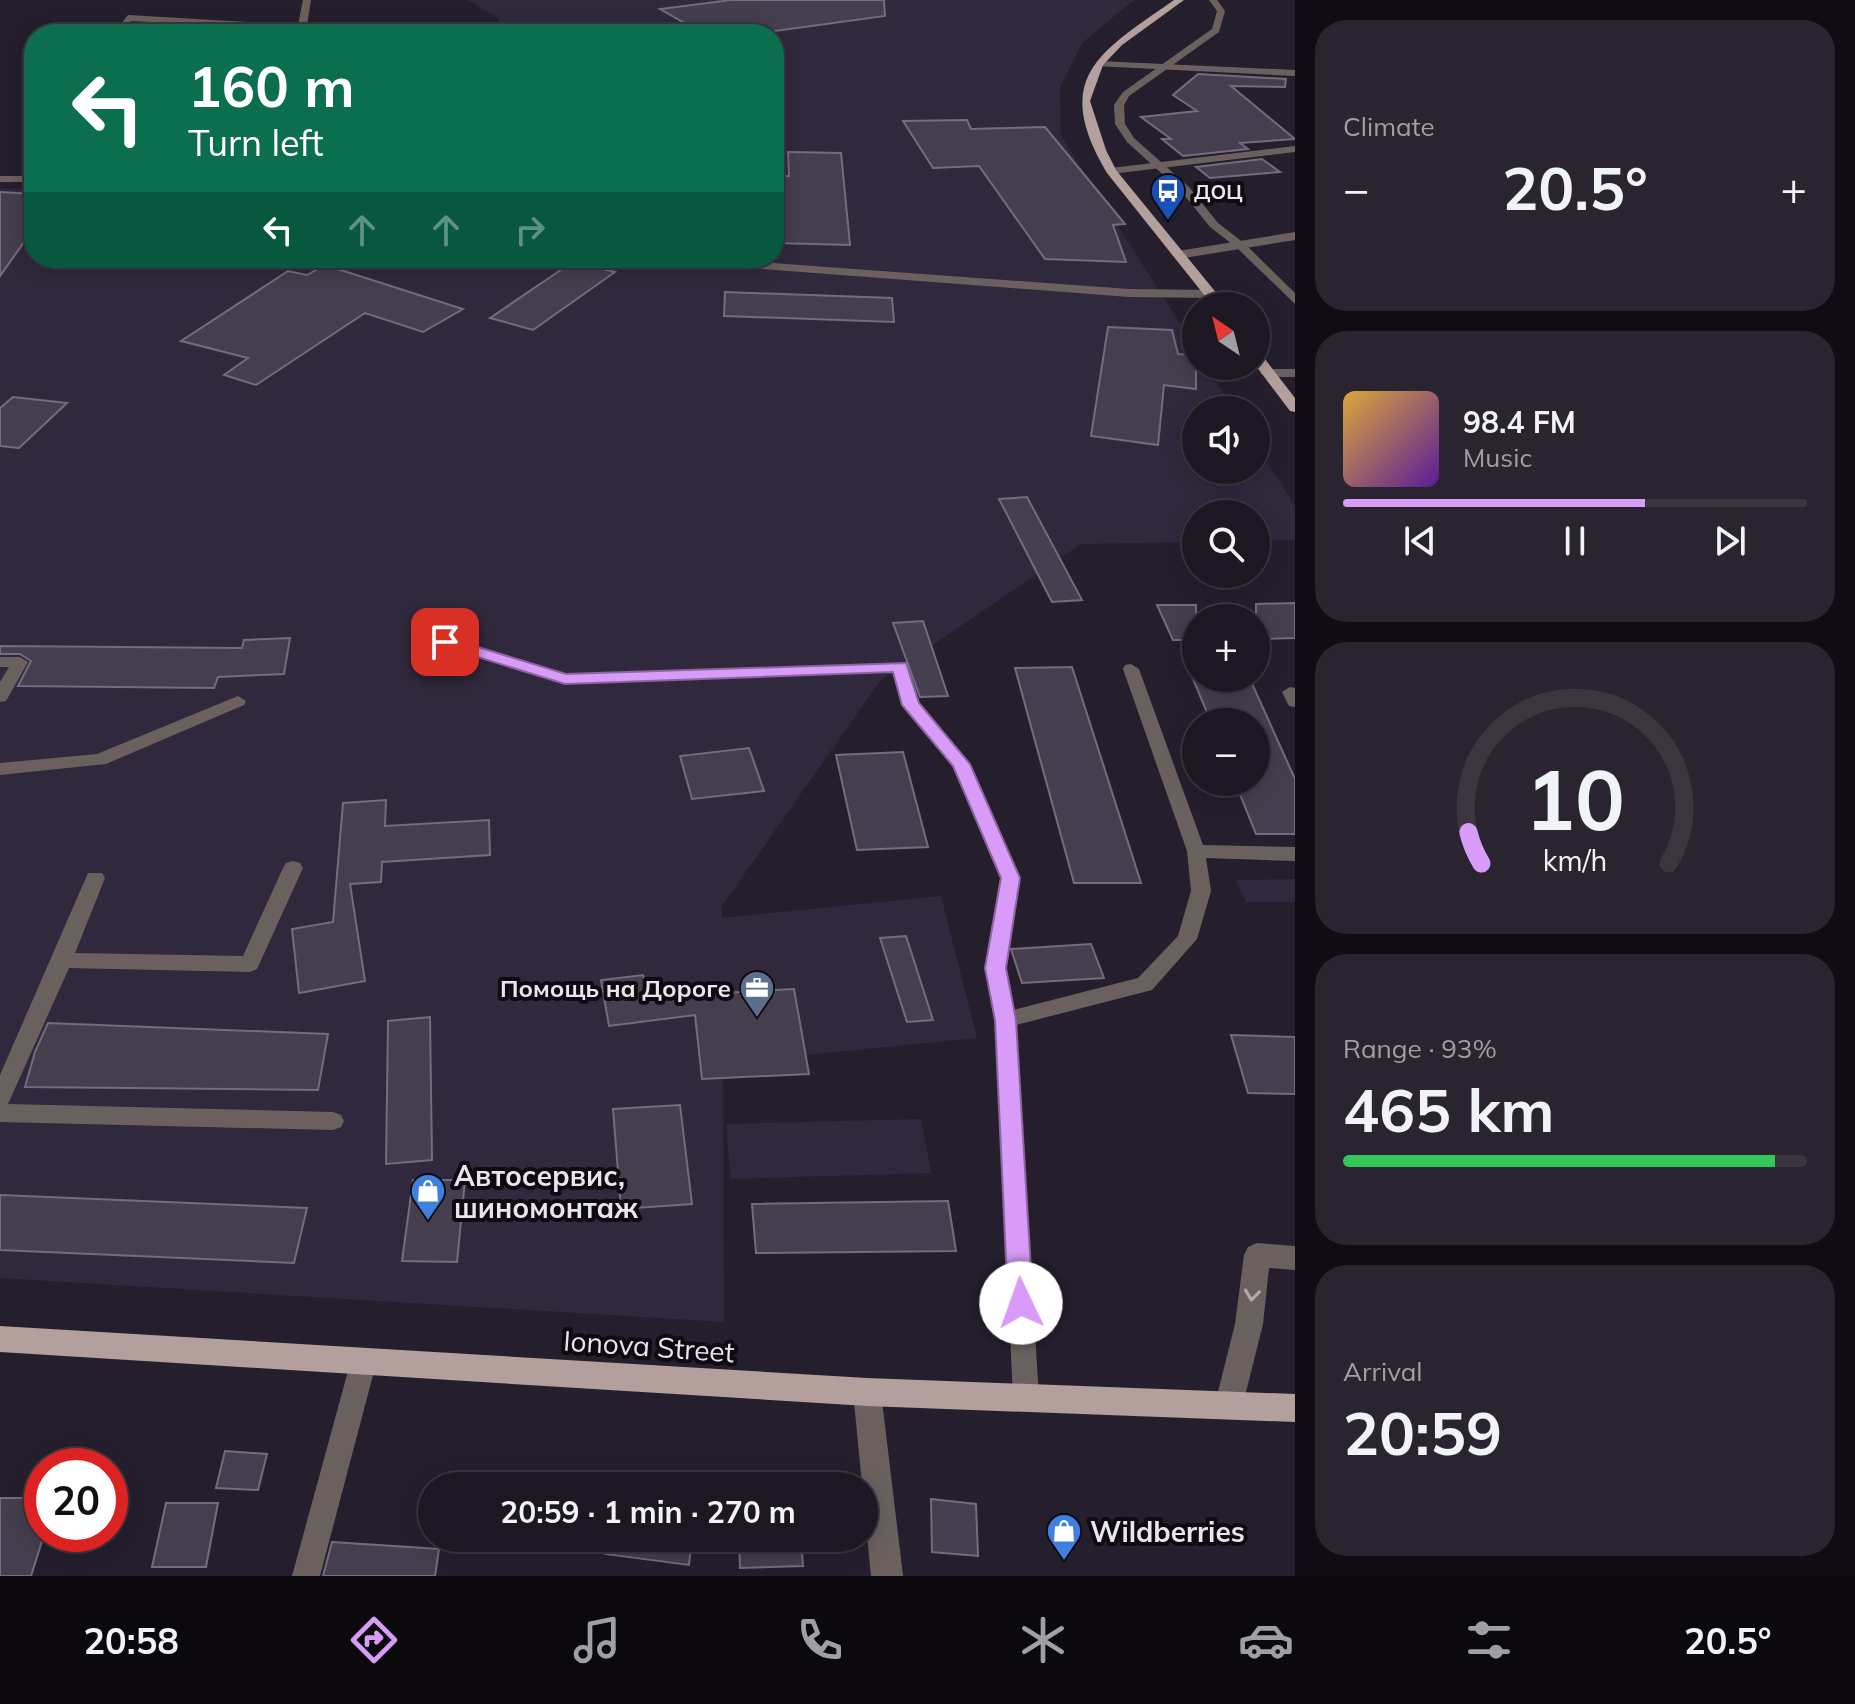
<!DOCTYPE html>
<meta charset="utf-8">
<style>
:root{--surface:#1c1722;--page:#29242f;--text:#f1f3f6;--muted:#a09fa5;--line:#3a3640;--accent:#d89bf8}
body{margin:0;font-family:Mulish,sans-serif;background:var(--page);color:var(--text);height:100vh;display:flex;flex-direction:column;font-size:30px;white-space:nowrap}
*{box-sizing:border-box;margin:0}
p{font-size:26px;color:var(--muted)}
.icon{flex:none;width:44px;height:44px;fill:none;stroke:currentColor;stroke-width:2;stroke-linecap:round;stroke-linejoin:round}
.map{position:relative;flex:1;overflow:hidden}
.sheet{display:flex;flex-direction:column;gap:20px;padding:20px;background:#0f0d13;width:560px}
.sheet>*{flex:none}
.hud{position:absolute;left:24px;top:24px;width:760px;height:244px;border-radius:32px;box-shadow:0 4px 20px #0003,0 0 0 2px var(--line);background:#0b6e4f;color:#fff;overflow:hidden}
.needle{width:52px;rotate:325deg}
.tools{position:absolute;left:1182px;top:292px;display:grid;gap:16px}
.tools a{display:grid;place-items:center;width:88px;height:88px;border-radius:50%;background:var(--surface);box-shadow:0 4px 20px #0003,0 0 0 2px var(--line);font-size:40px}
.speed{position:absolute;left:24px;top:1448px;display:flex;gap:16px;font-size:40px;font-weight:700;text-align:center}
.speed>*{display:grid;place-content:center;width:104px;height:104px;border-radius:50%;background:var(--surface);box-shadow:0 4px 20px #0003,0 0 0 2px var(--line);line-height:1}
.speed .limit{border:12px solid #d22;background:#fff;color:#111}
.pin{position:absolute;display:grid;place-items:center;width:68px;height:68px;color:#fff;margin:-34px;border-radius:16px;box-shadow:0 4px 12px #0006}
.me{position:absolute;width:88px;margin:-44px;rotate:357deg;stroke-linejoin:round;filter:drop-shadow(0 0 6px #0008)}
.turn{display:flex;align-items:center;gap:28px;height:168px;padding:0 32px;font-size:36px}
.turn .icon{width:104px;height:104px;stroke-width:2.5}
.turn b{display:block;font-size:56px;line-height:68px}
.lanes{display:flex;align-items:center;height:76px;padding:0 32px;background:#0003;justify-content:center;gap:40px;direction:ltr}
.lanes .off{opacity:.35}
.big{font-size:60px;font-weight:700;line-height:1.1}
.sheet .tile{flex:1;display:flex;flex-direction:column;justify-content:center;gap:12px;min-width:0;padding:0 28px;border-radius:32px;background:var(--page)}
.sheet .dial{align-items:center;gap:0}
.dial svg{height:208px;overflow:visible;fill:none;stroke:var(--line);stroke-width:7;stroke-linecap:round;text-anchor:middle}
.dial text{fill:var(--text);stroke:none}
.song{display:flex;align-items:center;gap:24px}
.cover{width:96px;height:96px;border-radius:12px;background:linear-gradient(135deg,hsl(40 70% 55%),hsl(270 70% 35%))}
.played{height:8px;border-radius:4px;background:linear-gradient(90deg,var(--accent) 65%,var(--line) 65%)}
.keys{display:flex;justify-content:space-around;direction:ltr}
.heat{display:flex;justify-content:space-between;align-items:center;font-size:44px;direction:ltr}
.charge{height:12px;border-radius:6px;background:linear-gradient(90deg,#34c759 93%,var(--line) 0)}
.trip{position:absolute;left:418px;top:1472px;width:460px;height:80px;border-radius:40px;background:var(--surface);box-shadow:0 4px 20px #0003,0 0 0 2px var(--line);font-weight:700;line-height:80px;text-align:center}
.tabs{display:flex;height:128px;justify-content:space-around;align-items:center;background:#0b090e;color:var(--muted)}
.tabs .icon{width:56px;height:56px}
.tabs .on{color:var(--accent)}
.tabs b{font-size:36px;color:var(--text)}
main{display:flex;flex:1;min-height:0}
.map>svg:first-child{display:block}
.built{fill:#30283c}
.building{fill:#453e4e;stroke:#736c7d;stroke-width:2}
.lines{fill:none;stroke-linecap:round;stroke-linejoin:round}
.lane{fill:#6a615f;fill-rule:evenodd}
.street{fill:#6a615f;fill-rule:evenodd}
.primary{fill:#b39f9b;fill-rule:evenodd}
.oneway{stroke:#b0aaae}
.route{fill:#d89bf8;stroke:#8c65a1;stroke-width:2}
.labels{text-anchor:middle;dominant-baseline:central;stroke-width:8;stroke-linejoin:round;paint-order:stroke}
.far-poi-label{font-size:20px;font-weight:bold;fill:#e9e5ef;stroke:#0d0a11;text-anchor:start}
.poi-label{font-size:24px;font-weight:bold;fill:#e9e5ef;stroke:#0d0a11;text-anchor:end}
.near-poi-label{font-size:28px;font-weight:bold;fill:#e9e5ef;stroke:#0d0a11;text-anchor:start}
.near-street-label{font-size:28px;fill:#e9e5ef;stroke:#0d0a11}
</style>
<main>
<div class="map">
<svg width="1295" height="1576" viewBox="0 0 1295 1576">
<rect width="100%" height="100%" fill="#251f2d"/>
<!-- built -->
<g class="built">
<polygon points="468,0 1134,0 1082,43 1060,87 1061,136 1196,349 1196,366 1207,366 1234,410 1196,410 1196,470 1256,470 1256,444 1295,506 1295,540 1256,540 1256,514 1196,514 1196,542 1081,544 880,681 722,906 722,918 941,896 977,1038 723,1063 724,1322 0,1278 0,189 34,189 34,258 774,258 774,34 498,34 498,18"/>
<polygon points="1295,879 1295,902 1246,902 1236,880"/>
<polygon points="921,1119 931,1173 731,1179 726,1124"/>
</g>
<!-- building -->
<g class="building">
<polygon points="731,0 884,0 885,16 753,34 704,34 660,9"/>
<polygon points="1198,74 1286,79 1285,87 1231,86 1295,139 1240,143 1248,149 1183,156 1162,139 1171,139 1141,117 1197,111 1173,95"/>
<polygon points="967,120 971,129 1045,127 1125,224 1113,225 1126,262 1045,259 979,166 933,168 903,121"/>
<polygon points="788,152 841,153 850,245 774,243 774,176 789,176"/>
<polygon points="1262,159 1280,172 1210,178 1196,167"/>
<polygon points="0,192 34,194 34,228 0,276"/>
<polygon points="574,261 615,272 533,330 490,318"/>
<polygon points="325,265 463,309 423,332 365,313 256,385 224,375 248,358 181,341 288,271 307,275"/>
<polygon points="725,292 892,298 894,322 724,316"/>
<polygon points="1108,327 1172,330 1178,354 1196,355 1196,389 1164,385 1158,445 1091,436"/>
<polygon points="13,397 67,403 19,448 0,446 0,408"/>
<polygon points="1027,497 1082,600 1052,602 999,499"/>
<polygon points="1295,603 1295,638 1256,639 1256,604"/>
<polygon points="1157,605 1196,605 1196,640 1173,640"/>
<polygon points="923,621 948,696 920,697 893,623"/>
<polygon points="290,638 284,674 218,677 214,688 18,686 31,661 20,654 0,654 0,646 242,648 244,640"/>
<polygon points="1072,667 1141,883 1074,883 1015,668"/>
<polygon points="1193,679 1250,679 1295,779 1295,834 1256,834 1235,782 1256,782 1256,722 1211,722"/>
<polygon points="749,748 764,791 692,799 680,756"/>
<polygon points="903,752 928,847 857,850 836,755"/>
<polygon points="386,800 385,826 489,820 490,855 382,862 381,882 350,884 365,981 299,993 292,929 333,922 343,803"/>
<polygon points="906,936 933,1020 907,1022 880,938"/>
<polygon points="1091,944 1104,978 1022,983 1011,949"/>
<polygon points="643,975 648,997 794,989 809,1074 702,1079 695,1015 609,1026 601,980"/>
<polygon points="430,1017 432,1160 386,1164 388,1021"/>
<polygon points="48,1023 328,1034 318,1090 25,1087 35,1052"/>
<polygon points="1231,1035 1295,1037 1295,1094 1248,1093"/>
<polygon points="680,1105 692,1204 621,1209 613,1109"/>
<polygon points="413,1180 465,1180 457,1262 402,1261"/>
<polygon points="0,1195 307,1208 294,1263 0,1250"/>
<polygon points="948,1201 956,1251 756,1253 752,1204"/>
<polygon points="225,1451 267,1454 258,1490 216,1488"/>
<polygon points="0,1498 42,1498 42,1541 31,1576 0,1576"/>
<polygon points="931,1499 976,1504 978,1556 932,1552"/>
<polygon points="166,1503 218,1503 206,1567 152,1567"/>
<polygon points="606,1538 692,1538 689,1565 605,1554"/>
<polygon points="739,1538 801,1538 803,1566 740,1568"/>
<polygon points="332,1542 439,1549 435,1576 323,1576"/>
</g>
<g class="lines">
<!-- lane -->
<g class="lane">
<polygon points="1209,0 1217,0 1225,11 1219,32 1129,96 1124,105 1125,124 1134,138 1189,187 1218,223 1244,243 1295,293 1295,304 1236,247 1210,227 1181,191 1127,142 1115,124 1114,105 1123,92 1212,29 1217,11"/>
<polygon points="652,258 704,258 1129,289 1212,290 1218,294 1212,298 1129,297 658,261"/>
<polygon points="445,637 566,674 906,663 919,704 970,764 1020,878 1005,968 1013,1010 1138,978 1178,936 1191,891 1187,851 1123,669 1125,665 1131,664 1139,669 1203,845 1295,847 1295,861 1206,858 1211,891 1197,939 1152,990 1016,1025 1039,1397 1035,1406 1026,1409 1017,1406 1013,1397 995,1020 985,968 1000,878 953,766 903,705 893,672 565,684 439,645 437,642"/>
<polygon points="0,657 20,657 28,662 6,701 0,702 0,682 9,667 0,667"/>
<polygon points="1290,687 1295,688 1295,707 1289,706 1282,692"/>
<polygon points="238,696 246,701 244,705 106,764 0,775 0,763 97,754"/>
<polygon points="293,861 300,863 303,868 257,969 250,972 69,968 8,1104 333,1112 341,1115 344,1121 341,1127 333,1130 0,1122 0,1075 88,873 102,873 105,878 75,953 243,956 283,868 286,863"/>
<polygon points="364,1348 373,1352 377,1360 320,1576 292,1576 351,1360 355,1352"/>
</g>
<!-- street -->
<g class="street">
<polygon points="303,0 311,0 307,25 418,23 423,26 418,29 306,31 306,34 296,34 297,30 131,21 123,34 113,34 128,15 298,25"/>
<polygon points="1209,0 1218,0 1214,3"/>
<polygon points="1098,61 1295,70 1295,76 1095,66"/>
<polygon points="1295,146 1295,152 1111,174 1105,171 1111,168"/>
<rect x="0" y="176" width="34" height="6"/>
<polygon points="1295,232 1295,240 1178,259 1172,255 1178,251"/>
<polygon points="1295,369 1295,377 1267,377 1260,373 1267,369"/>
<polygon points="1257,1243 1295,1246 1295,1270 1269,1268 1263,1324 1243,1404 1239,1414 1229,1418 1219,1414 1215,1404 1235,1324 1244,1255 1248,1247"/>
<polygon points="867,1378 877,1382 881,1392 903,1576 871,1576 853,1392 857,1382"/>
</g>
<!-- primary -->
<g class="primary">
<path d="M1174 0H1184L1122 45 1103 65 1090 101 1106 150 1116 170 1227 306H1213L1107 173C1050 77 1100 52 1174 0Z"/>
<polygon points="1256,353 1261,354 1295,398 1295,412 1290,411 1256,366"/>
<polygon points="0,1326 867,1378 1295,1394 1295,1422 867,1406 0,1352"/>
</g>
</g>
<!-- one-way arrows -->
<defs><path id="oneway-chevron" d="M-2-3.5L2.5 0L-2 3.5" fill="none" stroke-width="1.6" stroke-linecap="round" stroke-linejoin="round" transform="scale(2)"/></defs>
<use class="oneway" href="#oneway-chevron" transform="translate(1252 1295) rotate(97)"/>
<!-- route -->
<polygon class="route" points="445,637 566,674 906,663 919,703 970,764 1020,878 1006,968 1016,1020 1033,1303 1030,1311 1021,1314 1012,1311 1008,1303 995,1020 985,968 1001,878 953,766 902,705 893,672 565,684 439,645 437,642"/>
<!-- icons -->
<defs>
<symbol id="bus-pin" viewBox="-11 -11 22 30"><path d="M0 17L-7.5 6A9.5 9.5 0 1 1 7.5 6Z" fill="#1a4fb4" stroke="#0d0a11"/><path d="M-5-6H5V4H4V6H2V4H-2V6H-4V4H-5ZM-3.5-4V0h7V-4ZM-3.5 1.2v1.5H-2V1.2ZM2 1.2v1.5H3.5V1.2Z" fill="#fff"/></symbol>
<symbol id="office-pin" viewBox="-11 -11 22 30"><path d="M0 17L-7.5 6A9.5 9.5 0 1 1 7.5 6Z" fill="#5c6f8a" stroke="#0d0a11"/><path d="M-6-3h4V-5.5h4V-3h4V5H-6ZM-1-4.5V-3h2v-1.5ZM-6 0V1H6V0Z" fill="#fff"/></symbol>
<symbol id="shop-pin" viewBox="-11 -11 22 30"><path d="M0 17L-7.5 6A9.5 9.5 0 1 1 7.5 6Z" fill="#3f7fe0" stroke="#0d0a11"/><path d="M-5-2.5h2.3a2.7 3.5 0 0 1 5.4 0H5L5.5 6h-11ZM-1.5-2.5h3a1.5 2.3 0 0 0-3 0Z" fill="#fff"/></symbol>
</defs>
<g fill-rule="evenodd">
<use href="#bus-pin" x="1148" y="171" width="40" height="54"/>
<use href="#office-pin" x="737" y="968" width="40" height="54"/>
<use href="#shop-pin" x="408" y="1171" width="40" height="54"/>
<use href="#shop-pin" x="1044" y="1511" width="40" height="54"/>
</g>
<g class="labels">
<!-- far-poi labels -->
<g class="far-poi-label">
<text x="1194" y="191">ДОЦ</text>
</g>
<!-- poi labels -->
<g class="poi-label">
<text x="731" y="988">Помощь на Дороге</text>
</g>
<!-- near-poi labels -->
<g class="near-poi-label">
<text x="454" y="1175">Автосервис,<tspan x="454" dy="32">шиномонтаж</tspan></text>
<text x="1090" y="1531">Wildberries</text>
</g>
<!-- near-street labels -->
<g class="near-street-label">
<text transform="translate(649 1346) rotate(4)">Ionova Street</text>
</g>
</g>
</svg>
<div class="tools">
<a><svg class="needle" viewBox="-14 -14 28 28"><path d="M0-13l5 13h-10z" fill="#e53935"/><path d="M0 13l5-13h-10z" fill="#a09fa5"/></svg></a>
<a><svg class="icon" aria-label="sound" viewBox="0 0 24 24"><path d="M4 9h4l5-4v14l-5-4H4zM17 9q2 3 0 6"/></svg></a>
<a><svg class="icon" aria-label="search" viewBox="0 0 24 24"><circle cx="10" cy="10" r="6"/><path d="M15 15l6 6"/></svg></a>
<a>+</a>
<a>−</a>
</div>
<div class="speed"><div class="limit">20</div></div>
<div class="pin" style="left:445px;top:642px;background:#d93025"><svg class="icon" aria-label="arrive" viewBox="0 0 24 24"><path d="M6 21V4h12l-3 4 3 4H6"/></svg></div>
<svg class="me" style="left:1021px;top:1303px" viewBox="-20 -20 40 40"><circle r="19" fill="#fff"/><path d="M0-13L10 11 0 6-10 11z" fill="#d89bf8"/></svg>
<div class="trip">20:59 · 1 min · 270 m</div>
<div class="hud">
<div class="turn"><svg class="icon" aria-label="left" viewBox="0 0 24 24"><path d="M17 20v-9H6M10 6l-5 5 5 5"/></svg><div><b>160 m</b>Turn left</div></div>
<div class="lanes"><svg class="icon" aria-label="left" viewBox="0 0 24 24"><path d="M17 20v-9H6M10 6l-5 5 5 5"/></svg><svg class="icon off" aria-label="ahead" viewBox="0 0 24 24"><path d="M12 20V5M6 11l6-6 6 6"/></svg><svg class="icon off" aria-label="ahead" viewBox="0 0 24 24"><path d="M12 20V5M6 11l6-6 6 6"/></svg><svg class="icon off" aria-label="right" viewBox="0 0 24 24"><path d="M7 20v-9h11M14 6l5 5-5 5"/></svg></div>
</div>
</div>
<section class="sheet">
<div class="tile"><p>Climate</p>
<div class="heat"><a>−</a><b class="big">20.5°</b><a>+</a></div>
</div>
<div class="tile">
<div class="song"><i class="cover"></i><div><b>98.4 FM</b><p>Music</p></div></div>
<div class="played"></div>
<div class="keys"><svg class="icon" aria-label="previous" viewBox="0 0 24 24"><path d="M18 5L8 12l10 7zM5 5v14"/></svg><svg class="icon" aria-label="pause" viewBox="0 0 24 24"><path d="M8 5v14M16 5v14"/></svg><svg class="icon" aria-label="next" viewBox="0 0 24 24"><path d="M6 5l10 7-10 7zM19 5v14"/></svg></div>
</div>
<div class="tile dial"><svg viewBox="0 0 100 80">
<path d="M14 69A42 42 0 1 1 86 69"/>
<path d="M14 69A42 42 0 0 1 9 57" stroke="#d89bf8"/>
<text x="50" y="56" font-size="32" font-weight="700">10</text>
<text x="50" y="72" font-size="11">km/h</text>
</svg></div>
<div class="tile"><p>Range · 93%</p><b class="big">465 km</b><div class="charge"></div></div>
<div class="tile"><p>Arrival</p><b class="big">20:59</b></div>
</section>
</main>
<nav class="tabs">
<b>20:58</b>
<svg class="icon on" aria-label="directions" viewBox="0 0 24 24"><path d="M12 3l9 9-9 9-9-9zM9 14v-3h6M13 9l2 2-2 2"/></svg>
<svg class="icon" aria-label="music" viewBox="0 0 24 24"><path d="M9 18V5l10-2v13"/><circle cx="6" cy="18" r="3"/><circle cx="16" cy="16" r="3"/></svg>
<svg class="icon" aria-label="phone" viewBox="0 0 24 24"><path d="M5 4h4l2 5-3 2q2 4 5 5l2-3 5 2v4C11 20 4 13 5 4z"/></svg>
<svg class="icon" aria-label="climate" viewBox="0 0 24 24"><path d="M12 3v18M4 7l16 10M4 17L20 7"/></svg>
<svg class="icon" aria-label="car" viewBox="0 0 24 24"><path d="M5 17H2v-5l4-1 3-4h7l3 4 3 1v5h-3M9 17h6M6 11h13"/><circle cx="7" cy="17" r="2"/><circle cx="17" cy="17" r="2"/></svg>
<svg class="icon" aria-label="filters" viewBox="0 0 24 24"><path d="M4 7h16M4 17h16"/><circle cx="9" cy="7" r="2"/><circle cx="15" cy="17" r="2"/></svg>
<b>20.5°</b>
</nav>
